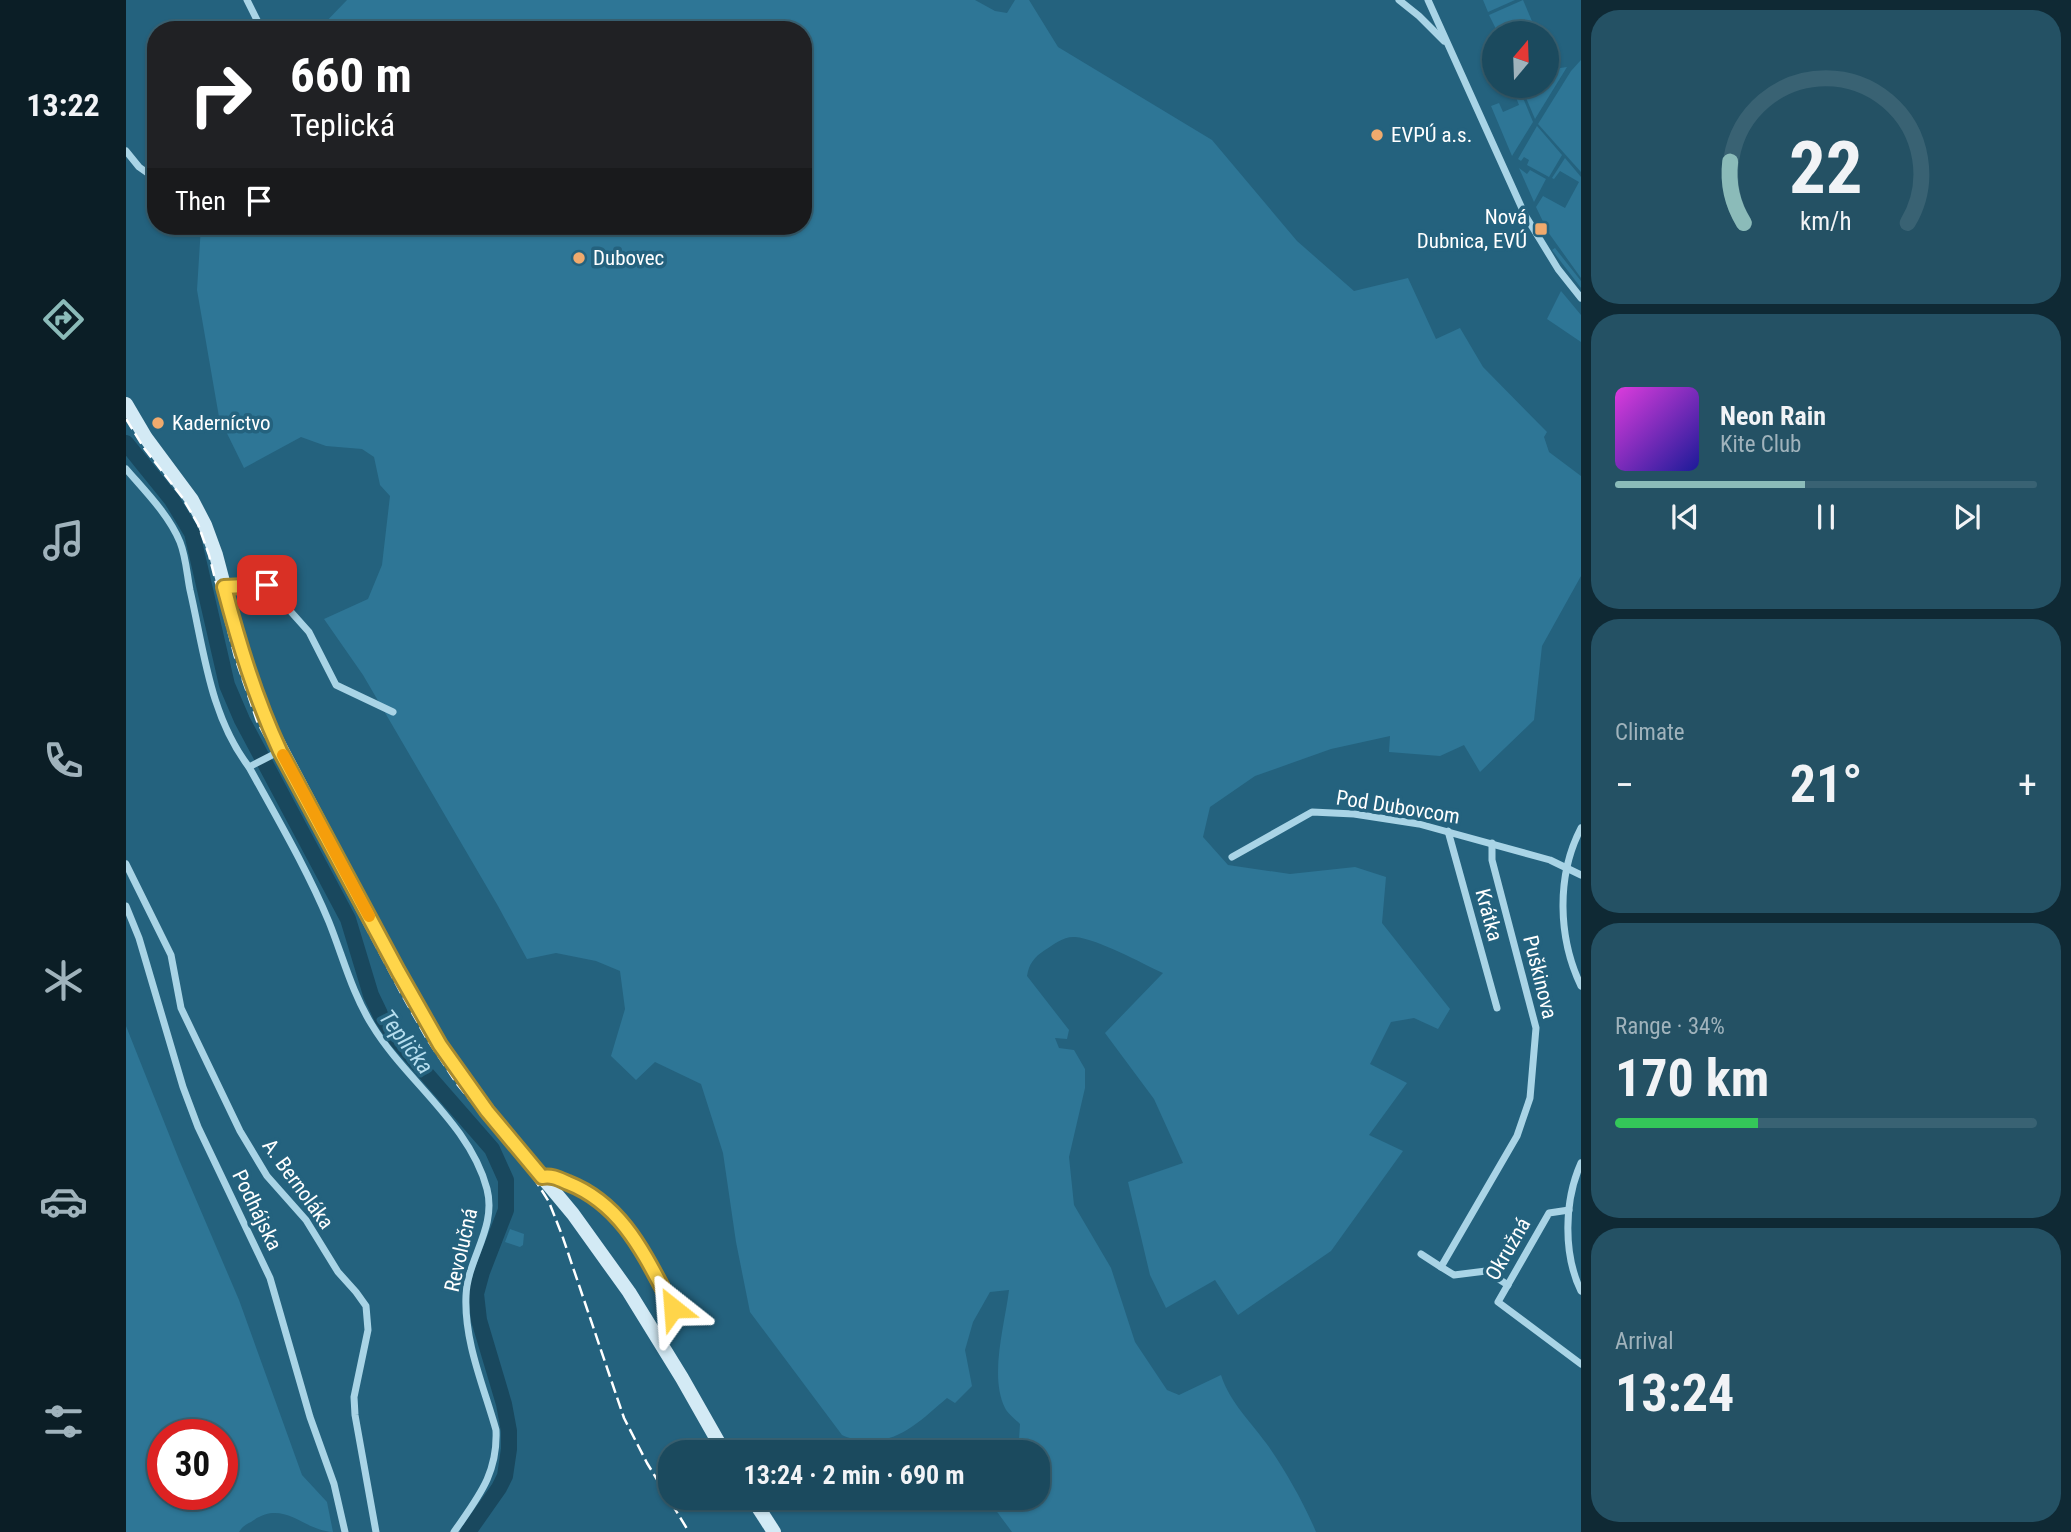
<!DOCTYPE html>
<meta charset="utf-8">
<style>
:root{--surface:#1b4a5e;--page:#245164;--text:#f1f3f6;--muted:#a0b3bc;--line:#396273;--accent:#8bbbb9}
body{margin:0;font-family:"Roboto Condensed",sans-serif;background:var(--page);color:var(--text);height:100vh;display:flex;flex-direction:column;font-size:26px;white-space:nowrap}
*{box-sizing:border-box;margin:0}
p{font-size:23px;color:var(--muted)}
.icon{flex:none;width:38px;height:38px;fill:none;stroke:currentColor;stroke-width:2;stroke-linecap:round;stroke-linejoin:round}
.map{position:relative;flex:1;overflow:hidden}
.details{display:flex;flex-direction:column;gap:10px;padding:10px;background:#0f2934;width:490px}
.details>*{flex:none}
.top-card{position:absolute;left:21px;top:21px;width:665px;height:214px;border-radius:28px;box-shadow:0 2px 5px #0004,0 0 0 2px var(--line);background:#202124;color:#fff;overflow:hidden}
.needle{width:46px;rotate:19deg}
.fabs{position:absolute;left:1356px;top:21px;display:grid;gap:14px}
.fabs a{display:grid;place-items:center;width:77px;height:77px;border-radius:50%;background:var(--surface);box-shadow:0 2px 5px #0004,0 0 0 2px var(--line);font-size:35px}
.speed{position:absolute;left:21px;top:1419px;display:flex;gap:14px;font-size:35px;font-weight:700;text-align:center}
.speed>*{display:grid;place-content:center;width:91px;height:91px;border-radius:50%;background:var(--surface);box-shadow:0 2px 5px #0004,0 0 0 2px var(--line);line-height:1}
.speed .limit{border:10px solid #d22;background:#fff;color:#111}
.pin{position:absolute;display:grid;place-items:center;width:60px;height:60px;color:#fff;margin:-30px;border-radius:14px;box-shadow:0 4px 10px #0006}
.me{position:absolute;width:77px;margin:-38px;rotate:332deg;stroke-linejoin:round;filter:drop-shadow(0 0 5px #0008)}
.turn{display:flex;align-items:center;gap:24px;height:147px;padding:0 28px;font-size:32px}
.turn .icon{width:91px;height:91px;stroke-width:2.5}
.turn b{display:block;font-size:49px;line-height:60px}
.then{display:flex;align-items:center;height:66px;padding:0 28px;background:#0003;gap:14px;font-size:26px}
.big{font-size:52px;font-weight:700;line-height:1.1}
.details .card{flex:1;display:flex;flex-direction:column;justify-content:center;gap:10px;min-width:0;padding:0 24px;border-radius:28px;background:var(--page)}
.details .dial{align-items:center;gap:0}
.dial svg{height:182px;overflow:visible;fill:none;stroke:var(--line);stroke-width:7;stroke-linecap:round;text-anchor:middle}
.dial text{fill:var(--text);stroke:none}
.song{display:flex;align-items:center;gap:21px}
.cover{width:84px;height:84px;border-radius:10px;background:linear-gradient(135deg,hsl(300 70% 55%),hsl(240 70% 35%))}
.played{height:7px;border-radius:4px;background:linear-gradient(90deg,var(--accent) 45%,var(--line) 45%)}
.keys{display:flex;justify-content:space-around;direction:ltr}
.heat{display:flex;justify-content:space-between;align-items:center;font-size:38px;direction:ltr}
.charge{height:10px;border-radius:5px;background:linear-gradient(90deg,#34c759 34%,var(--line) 0)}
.trip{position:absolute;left:532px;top:1440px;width:392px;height:70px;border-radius:28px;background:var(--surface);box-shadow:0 2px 5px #0004,0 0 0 2px var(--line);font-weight:700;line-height:70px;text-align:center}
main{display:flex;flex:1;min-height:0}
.tabs{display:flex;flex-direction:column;width:126px;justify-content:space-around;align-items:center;background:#0b1e26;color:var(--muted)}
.tabs .icon{width:49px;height:49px}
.tabs .on{color:var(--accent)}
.tabs b{font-size:32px;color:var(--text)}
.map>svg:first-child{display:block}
.green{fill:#2e7696;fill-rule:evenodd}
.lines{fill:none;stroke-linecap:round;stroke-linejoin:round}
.river{stroke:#19485e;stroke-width:16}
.minor{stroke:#a9d4e6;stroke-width:7}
.secondary{stroke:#d3eaf5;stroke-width:14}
.rail{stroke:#fff;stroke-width:2.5;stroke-dasharray:12 5;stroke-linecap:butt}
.route-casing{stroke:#a68a30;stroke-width:18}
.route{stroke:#ffd54a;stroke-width:12}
.slow{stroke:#f59e0b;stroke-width:12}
.poi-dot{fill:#f0aa6d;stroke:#24627e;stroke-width:2.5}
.labels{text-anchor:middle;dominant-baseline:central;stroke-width:7;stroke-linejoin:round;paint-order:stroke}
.poi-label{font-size:21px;fill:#fff;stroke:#24627e;text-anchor:start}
.street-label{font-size:21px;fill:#fff;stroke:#24627e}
.water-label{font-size:23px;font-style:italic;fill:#b5ddee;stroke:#24627e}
</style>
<main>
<nav class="tabs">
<b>13:22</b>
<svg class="icon on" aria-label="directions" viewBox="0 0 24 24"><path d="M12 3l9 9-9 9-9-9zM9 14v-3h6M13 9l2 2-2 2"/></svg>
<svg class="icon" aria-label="music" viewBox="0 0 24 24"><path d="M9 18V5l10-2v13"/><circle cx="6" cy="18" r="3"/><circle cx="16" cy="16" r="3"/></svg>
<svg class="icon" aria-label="phone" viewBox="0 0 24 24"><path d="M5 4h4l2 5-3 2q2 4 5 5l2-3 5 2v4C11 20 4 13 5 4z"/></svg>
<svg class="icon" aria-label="climate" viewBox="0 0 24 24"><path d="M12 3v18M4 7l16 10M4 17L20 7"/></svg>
<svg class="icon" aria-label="car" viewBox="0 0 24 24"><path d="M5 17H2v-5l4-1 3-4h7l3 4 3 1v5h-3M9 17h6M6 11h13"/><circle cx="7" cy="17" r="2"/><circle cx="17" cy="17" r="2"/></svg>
<svg class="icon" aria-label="filters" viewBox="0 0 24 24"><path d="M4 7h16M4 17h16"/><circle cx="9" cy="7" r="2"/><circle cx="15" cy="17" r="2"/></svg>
</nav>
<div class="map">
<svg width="1455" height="1532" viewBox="0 0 1455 1532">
<rect width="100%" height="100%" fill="#24627e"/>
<!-- green -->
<g class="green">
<path d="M221 0H849L869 11 881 13 889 0H903L932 47 1086 140 1171 241 1228 291 1282 278 1310 339 1334 328 1357 367 1421 432 1418 437 1423 452 1455 476V576L1416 646 1408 720 1354 772 1338 745 1314 756 1263 752 1264 736 1205 749 1129 776 1084 807 1077 837 1102 865 1164 874 1229 867 1260 877 1256 923 1324 1009 1312 1029 1288 1018 1265 1022 1244 1064 1281 1083 1243 1135 1277 1151 1205 1251 1112 1315 1089 1280 1040 1308 1024 1275 1002 1182 1057 1163 1028 1099 979 1033 1037 973C1015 963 972 939 949 937 938 936 928 944 919 950 908 957 903 964 901 976L943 1030 941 1039 929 1038 933 1048 948 1050 959 1069V1088L943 1157 948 1205 985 1268 1009 1342 1041 1390 1053 1395 1095 1375C1104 1403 1126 1423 1143 1447 1160 1472 1178 1503 1190 1532H886L866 1505 867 1498H912V1452H885L893 1440 894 1424C889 1419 882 1414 879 1408 863 1376 879 1324 883 1290L864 1292 847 1322 839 1350 846 1386 829 1403 821 1398C796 1419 772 1445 738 1440 730 1439 723 1439 716 1435L624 1312 610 1242 597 1153 575 1084 529 1062 510 1080 485 1056 499 1009 494 971 470 961 430 953 401 959 372 906 237 675 198 619 242 599 256 565 264 496 254 485 248 457 236 449 200 446 175 437 118 468 93 417 71 290 75 226H677V30H192Z"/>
<polygon points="1357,0 1389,0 1362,12"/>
<polygon points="1397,0 1411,33 1372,33 1363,15"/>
<polygon points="1455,60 1455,172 1412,124 1445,71"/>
<polygon points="1441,67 1409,119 1395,86 1421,86 1421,70"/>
<polygon points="1395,93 1407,122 1386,156 1365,106 1373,103 1377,112 1393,105 1389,95"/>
<polygon points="1411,126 1436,155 1423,177 1401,165 1403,160 1398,157 1395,161 1392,159"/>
<polygon points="1439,158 1455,177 1455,278 1422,232 1410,207 1417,196 1439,208 1453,182 1434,171 1428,179 1426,178"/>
<polygon points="1393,168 1401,174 1404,170 1420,179 1408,202"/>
<polygon points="1429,248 1455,281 1455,288 1426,250"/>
<polygon points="1435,291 1455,315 1455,342 1421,319"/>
<path d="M0 1026 54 1162 113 1300 176 1475 201 1502 207 1532C175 1530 158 1498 125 1522 119 1525 117 1526 113 1532H0ZM37 1435H96V1494H37Z"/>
<polygon points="384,1229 398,1234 397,1245 394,1247 379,1242"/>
</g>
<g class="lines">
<!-- river -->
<polyline class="river" points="0,443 46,500 66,533 101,685 116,720 222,919 245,995 256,1018 270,1039 366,1149 380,1180 380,1210 356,1272 350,1294 353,1320 378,1404 383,1431 383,1449 379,1476 373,1488 342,1532"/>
<!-- minor -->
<g class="minor">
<polyline points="121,0 136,30"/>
<polyline points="1273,0 1293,16 1318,41"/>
<polyline points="1302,0 1399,215 1432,269 1455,298"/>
<polyline points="0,151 13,167 30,179"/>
<path d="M0 469C19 491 43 515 54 542 60 557 61 575 64 590 78 651 84 716 123 767 151 818 181 869 203 922 217 957 226 993 246 1025 279 1080 344 1124 361 1189 371 1228 341 1259 340 1296 338 1342 358 1387 370 1430 372 1474 352 1497 328 1532"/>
<polyline points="99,587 141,585 183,632 210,685 267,712"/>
<polyline points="123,767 154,751"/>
<path d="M1455 828C1430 876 1432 938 1455 986"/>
<polyline points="1322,831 1371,1008"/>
<polyline points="1366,843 1366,860 1410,1028 1404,1098 1391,1136 1315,1267 1328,1275 1360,1271 1382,1285"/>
<polyline points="1106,857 1186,812 1228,814 1293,824 1424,860 1455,875"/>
<polyline points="0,864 45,955 55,1008 114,1131 141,1176 180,1220 212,1272 230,1292 240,1306 242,1330 228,1397 229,1415 250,1532"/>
<polyline points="0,906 13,938 57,1087 72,1127 144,1278 184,1417 208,1484 219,1532"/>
<path d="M1455 1163C1438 1201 1437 1254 1455 1291"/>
<path d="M417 1177C427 1174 434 1180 443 1183 499 1206 521 1259 547 1308L544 1322 528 1332"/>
<polyline points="1443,1210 1423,1213 1372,1302 1455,1364"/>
<polyline points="1295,1254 1315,1267"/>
</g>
<!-- secondary -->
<g class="secondary">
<polyline points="0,404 20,438 66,500 79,525 90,555 122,676 137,714 272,971 314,1045 361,1111 447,1214 503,1292 556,1378 598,1452"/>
<polyline points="626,1498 648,1532"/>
</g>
<!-- rail -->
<polyline class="rail" points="0,419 18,448 56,497 72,524 83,555 109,657 131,721 275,993 301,1039 331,1084 408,1178 423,1202 436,1235 498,1418 521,1463 563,1532"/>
</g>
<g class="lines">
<defs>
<path id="route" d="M141 585 98 587C113 644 129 697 154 751L272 971 314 1045 361 1111 416 1177C426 1175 433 1179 442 1183 498 1205 520 1258 547 1308"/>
</defs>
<!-- route casing -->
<use href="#route" class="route-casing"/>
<!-- route -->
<use href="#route" class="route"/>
<!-- slow -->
<polyline class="slow" points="157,755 243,916"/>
</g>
<!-- markers -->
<g class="poi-dot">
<circle cx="1251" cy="135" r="7"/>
<rect x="1408" y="222" width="14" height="14" rx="3.5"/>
<circle cx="453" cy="258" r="7"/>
<circle cx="32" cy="423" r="7"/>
</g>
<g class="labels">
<!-- poi labels -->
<g class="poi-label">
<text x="1265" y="135">EVPÚ a.s.</text>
<text x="1401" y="217" text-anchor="end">Nová<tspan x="1401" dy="24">Dubnica, EVÚ</tspan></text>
<text x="467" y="258">Dubovec</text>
<text x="46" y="423">Kaderníctvo</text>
</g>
<!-- street labels -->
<g class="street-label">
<text transform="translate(1272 807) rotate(9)">Pod Dubovcom</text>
<text transform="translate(1363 915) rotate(75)">Krátka</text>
<text transform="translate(1414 977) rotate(76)">Puškinova</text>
<text transform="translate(172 1184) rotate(54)">A. Bernoláka</text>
<text transform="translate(131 1210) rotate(64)">Podhájska</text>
<text transform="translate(1382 1249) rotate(-60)">Okružná</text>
<text transform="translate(335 1250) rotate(-77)">Revolučná</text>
</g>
<!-- water labels -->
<g class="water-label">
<text transform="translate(280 1042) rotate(53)">Teplička</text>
</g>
</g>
</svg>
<div class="fabs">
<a><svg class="needle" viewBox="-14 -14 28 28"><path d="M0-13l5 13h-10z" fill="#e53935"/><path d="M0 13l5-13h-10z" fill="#a0b3bc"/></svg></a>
</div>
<div class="speed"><div class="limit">30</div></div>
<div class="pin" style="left:141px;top:585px;background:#d93025"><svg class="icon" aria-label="arrive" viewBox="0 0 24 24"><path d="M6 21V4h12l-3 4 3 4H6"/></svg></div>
<svg class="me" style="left:547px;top:1308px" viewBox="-20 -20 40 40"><path d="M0-17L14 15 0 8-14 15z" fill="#ffd54a" stroke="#fff" stroke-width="4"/></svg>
<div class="trip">13:24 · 2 min · 690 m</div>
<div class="top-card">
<div class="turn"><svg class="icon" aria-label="right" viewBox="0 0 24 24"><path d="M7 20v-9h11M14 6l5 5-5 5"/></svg><div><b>660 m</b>Teplická</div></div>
<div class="then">Then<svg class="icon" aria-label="arrive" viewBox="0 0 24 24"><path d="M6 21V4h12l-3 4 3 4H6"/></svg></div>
</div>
</div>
<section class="details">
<div class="card dial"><svg viewBox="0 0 100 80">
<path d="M14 69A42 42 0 1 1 86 69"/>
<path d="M14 69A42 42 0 0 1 8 42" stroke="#8bbbb9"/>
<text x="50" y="56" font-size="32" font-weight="700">22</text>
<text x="50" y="72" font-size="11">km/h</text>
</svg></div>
<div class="card">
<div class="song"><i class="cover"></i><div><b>Neon Rain</b><p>Kite Club</p></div></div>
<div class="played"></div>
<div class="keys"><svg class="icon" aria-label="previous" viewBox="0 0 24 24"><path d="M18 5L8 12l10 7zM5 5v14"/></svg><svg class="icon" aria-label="pause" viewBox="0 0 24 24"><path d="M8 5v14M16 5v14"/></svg><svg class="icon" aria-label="next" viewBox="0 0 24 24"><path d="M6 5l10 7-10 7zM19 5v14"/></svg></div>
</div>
<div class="card"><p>Climate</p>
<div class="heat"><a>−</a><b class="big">21°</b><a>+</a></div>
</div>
<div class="card"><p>Range · 34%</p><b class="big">170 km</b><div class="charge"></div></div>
<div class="card"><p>Arrival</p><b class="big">13:24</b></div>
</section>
</main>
